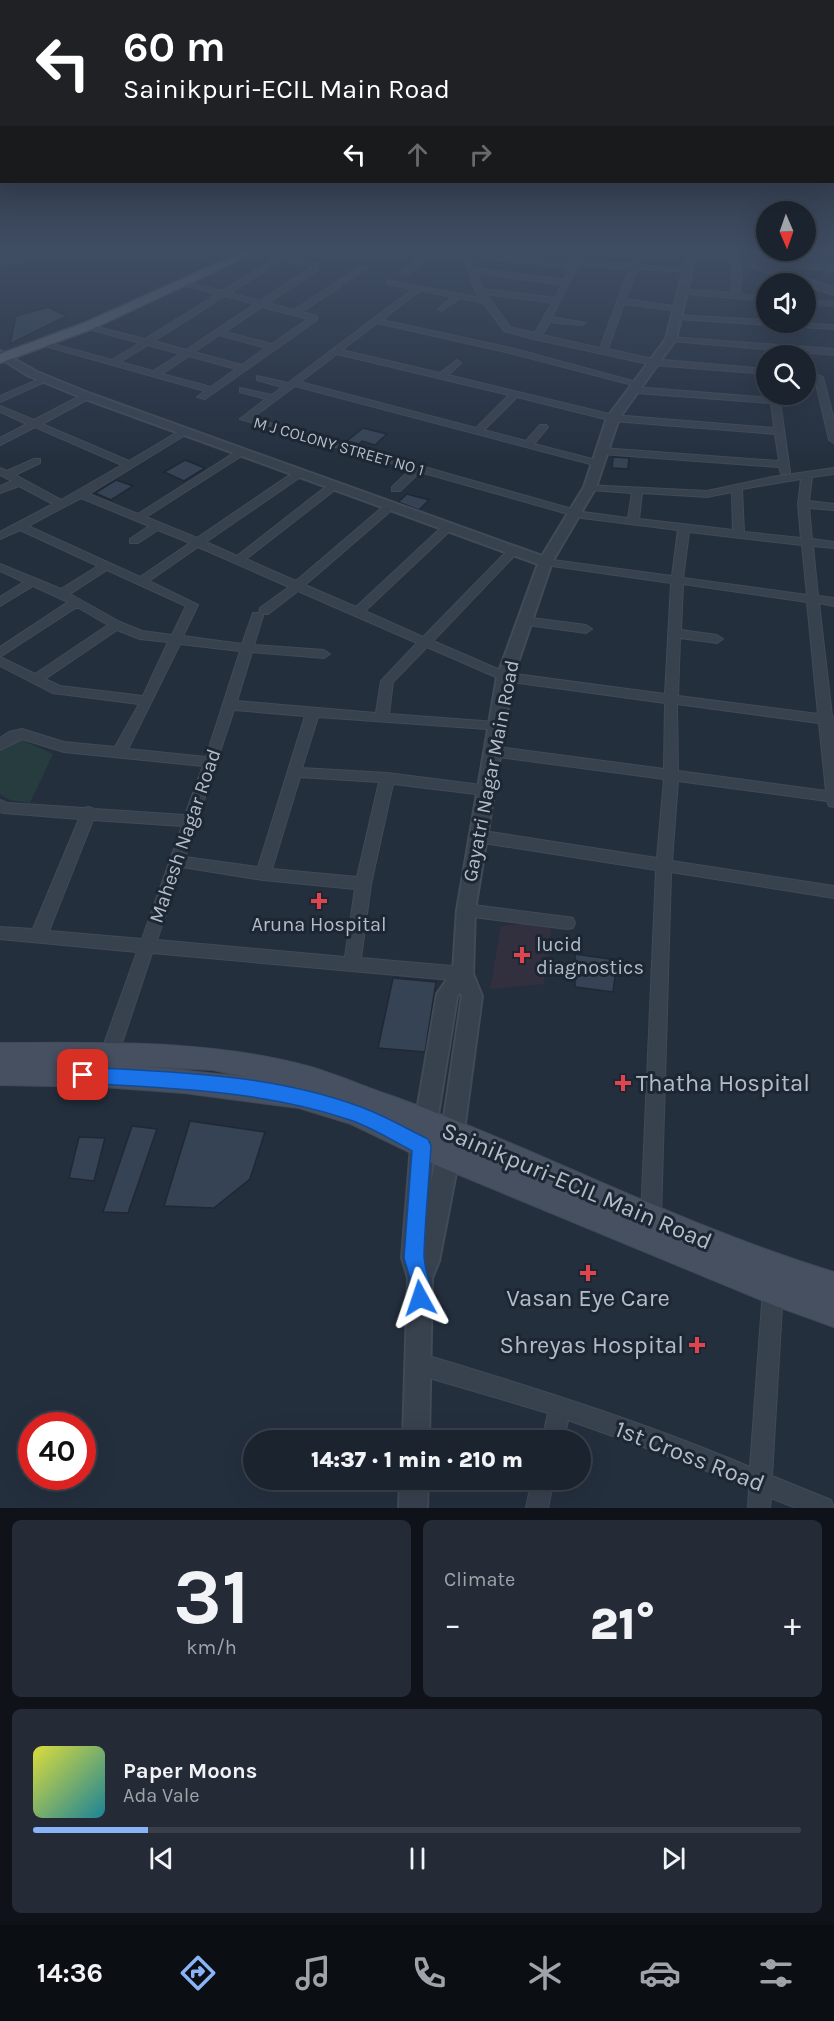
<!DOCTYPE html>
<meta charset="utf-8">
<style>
:root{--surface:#1b232e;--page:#242b36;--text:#f1f3f6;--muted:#a0a4aa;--line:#39404a;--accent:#8ab4f8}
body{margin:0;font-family:Karla,sans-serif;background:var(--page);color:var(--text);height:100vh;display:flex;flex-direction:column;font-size:22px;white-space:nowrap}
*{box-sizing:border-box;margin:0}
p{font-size:20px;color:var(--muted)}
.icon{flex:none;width:33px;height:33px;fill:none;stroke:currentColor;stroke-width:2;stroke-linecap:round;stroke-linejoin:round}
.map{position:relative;height:1508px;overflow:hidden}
.side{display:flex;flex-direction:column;gap:12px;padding:12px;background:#0f1319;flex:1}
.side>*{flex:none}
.banner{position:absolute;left:0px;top:0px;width:834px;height:183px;box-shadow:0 6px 24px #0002,0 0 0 2px var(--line);background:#202124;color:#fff;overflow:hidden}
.needle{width:39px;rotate:178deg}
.controls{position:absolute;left:756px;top:201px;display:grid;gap:12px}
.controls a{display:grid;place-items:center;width:60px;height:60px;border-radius:50%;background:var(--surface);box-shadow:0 6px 24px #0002,0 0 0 2px var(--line);font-size:30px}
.speed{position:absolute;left:18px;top:1412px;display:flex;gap:12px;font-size:30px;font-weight:700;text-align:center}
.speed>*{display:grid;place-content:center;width:78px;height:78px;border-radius:50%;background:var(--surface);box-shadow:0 6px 24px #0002,0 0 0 2px var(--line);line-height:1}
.speed .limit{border:9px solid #d22;background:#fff;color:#111}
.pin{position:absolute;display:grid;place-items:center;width:51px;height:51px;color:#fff;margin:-26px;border-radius:12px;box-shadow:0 3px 9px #0006}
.me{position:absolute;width:66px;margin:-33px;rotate:355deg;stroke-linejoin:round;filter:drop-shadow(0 0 4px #0008)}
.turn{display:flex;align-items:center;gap:21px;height:126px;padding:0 24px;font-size:27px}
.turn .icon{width:78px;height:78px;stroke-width:2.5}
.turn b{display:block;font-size:42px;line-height:51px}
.lanes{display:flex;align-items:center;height:57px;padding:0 24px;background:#0003;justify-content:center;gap:30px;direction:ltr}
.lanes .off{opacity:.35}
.big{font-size:45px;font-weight:800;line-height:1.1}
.side .tile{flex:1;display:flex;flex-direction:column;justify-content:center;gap:9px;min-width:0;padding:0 21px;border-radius:9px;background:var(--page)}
.side .dial{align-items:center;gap:0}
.dial b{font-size:78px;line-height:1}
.song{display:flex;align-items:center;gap:18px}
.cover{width:72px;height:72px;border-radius:9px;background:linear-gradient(135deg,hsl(60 70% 55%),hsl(190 70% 35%))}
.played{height:6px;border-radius:3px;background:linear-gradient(90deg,var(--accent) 15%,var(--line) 15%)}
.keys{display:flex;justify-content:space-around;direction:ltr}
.heat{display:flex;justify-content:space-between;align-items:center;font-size:33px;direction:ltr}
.side .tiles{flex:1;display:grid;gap:12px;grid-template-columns:1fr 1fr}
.tile:last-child{grid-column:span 2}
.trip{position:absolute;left:243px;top:1430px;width:348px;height:60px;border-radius:30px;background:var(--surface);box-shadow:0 6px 24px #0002,0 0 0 2px var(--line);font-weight:800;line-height:60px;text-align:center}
.tab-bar{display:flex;height:96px;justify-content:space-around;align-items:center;background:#0b0e12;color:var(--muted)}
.tab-bar .icon{width:42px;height:42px}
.tab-bar .current{color:var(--accent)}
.tab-bar b{font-size:27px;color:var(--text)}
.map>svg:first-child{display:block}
.medical{fill:#32303f}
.green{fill:#263c3f}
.building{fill:#364354;stroke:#1f2835;stroke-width:1.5}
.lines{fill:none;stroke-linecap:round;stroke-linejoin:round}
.minor-casing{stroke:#414a57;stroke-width:2}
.tertiary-casing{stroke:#414a57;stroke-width:4}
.secondary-casing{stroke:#414a57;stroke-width:2}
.primary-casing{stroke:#414a57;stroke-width:3}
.minor{fill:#38414e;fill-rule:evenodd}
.tertiary{fill:#38414e;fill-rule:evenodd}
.secondary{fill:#465061;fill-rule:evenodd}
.primary{fill:#56606e;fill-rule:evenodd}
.route{fill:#1a73e8;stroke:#114b97;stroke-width:1.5}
.health-dot{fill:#e0444e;stroke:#1d2633;stroke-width:2}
.labels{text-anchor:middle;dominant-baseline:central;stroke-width:6;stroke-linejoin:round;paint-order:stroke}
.far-street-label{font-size:16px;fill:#b4bcc9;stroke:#1d2633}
.street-label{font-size:20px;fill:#b4bcc9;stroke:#1d2633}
.poi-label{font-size:20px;fill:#b4bcc9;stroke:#1d2633}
.near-poi-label{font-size:24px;fill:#b4bcc9;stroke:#1d2633;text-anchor:start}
.near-street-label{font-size:24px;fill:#b4bcc9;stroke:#1d2633}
</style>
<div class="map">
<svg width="834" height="1508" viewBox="0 0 834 1508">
<rect width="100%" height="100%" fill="#242f3e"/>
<!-- medical -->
<polygon class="medical" points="552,921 544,984 490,989 501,926"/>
<!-- green -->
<polygon class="green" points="17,738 53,754 30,803 10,800 0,794 0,750"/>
<!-- building -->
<g class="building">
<polygon points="48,307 67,316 10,344 16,316"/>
<polygon points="363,428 387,434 375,445 362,441 359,444 347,441"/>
<polygon points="613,457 629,458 628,469 612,468"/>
<polygon points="185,460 205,468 184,481 164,472"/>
<polygon points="116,480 133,486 111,500 95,493"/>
<polygon points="407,494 429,500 419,510 398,502"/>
<polygon points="575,954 617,960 613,992 575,987"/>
<polygon points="393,978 436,982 425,1052 378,1048"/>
<polygon points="190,1121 265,1132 250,1179 214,1208 164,1206"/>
<polygon points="132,1126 157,1129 128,1213 103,1212"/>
<polygon points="79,1137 105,1138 94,1181 69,1178"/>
</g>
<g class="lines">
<defs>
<g id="minor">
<polygon points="12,252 18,252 22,262 0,265 0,261 15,258"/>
<path d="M256 252H268L318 264V270L268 303 294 310 361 266 368 268 302 312 317 316V320L205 399 197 397 205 391 38 344 42 341 112 360 140 343 85 328V324L145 339 217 294 181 285V281L222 291 276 258ZM283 259 311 267 260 301 230 293ZM225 296 255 304 186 350 154 341ZM262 307 308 319 272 344 225 332ZM219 335 266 348 242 365 194 352ZM148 345 180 354 153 371 120 362ZM189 356 236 369 211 387 162 374Z"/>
<polygon points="337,252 389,252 381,257 341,254"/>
<polygon points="427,252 441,252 456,256 452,258 434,255 408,274 402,274 402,270"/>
<path d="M496 252H502L501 256 571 263 576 252H582L579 261 631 264 636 252H642L638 265 689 268V272H686L637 269 626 299 680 307 684 309 680 311 624 304 608 349 653 359 766 369V374L653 365 534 339 504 331 483 303 460 298 442 311 438 309 452 297 421 290 382 320 511 348 644 384 640 387 510 353 377 323 342 350 440 373 457 360 461 363 448 375 613 415 774 428 771 403 636 393 632 390 636 387 770 398V394H779L790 472 789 474H781L779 467 602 454 597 451 602 448 779 461 775 434 613 421 517 397 484 430 526 441 540 425H546L548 427 534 444 600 461V465H594L295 386 252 418 583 512 628 518 632 493 590 490 586 489V485L707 491 772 477 834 468V474L812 477 809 501 834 504V510L809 508 812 539 834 542V548L813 546 818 596 834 598V606L819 603 832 716 834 717V807L829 806 827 801 678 781 672 861 834 886V898L671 872 661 1217 658 1224 651 1227 644 1224 641 1217 656 870 477 842 472 840 470 836 472 832 477 830 657 858 664 779 491 756 484 751 491 746 664 769 665 703 505 681 427 647 393 682 389 714 496 722 501 724 503 727 501 730 318 717 302 768 387 773 489 786 491 790 489 794 484 795 393 784 371 884 361 958 463 967 469 969 471 974 469 979 463 981 152 953 118 1055 115 1061 109 1063 103 1061 100 1055 137 952 0 939V927L33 929 79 819 4 813 0 812V800L7 803 84 808 89 807 94 809 185 815 203 766 64 752 22 739 0 750V738L9 732 22 729 64 742 115 747 139 704 53 693 0 666V657L35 674 108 625 77 607 0 657V647L68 602 33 586 0 606V597L24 582 0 571V564L61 589 98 566 20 530 0 539V532L53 504 19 486 0 493V486L12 481 0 475V468L7 471 34 459H40V463L15 475 61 500 122 465 35 427 0 445V438L27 424 0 412V406L34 420 84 394H90V398L42 424 129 461 181 430H187V434L89 494 138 514 237 451H243V455L146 517 197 538 294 472H302V476L206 542 237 556 328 485H336V489L246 559 296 581 385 505H393V509L305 585 356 607 444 525H452V529L365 611 423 637 510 548H518V552L433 641 507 673 665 694 671 583 545 565 539 562 545 559 672 576 678 530 582 518 420 472 400 491H392V487L411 469 240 419 266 399 240 392V388L272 395 282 387 257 380V376L288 383 413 289 387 284V280L480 298 475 291 463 255H469L474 268 564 280 569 268 496 260 492 258ZM578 265 629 269 600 348 542 335 550 322 581 325 585 323 552 317ZM476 273 562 285 555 298 483 289ZM486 294 552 303 535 333 510 327ZM337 354 509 395 476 428 300 382ZM801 479 798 504 801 538 744 532 742 489ZM732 492 733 530 639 519 642 493 707 497ZM81 498 149 526 130 539V543H138L158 530 190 543 140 577 28 526ZM689 532 802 545 807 595 683 578ZM198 547 289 587 260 608 259 613H253L242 644 183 636 198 605 149 581ZM107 570 186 606 172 635 142 631 120 622 70 594ZM683 584 807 602 818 714 678 696 680 638 717 643 723 639 717 635 681 630ZM298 591 417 643 381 681 376 713 237 701 252 652 324 658 330 654 324 650 254 645 263 616 262 614H268ZM117 630 140 639 168 642 143 696 60 686 45 679ZM180 644 240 651 206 757 128 749ZM677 704 819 723 826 791 678 771ZM234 710 305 716 258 867 185 857ZM300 777 379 782 357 877 272 869ZM93 820 182 826 142 939 49 931ZM182 867 263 880 355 889 345 957 157 940Z"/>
<polygon points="733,252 740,252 741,257 834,267 834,271 742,262 740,294 766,297 766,301 679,293 678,291 682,289 732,293"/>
<polygon points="786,252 793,252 795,254 791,256"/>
<polygon points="829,252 834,252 834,257 831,257"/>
<polygon points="785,274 791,274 792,284 784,284"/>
<polygon points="806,300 834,302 834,306 806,304"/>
<polygon points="675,315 766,320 766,322 834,325 834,329 678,319 674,317"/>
<polygon points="668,337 834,349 834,355 671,341 668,341"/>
<polygon points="806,372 823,377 834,420 834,443 829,440 815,379 806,378"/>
<polygon points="42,378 49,380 0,402 0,396"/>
<polygon points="524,617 586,625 592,629 586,633 520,624 518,621"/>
<polygon points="466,904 567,917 573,918 575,923 573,928 567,929 466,916 461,914 458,910 461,906"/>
<path d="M773 1280 780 1283 783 1290 772 1476 831 1500 834 1508H796L771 1498 770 1508H748L749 1488 685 1462 568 1420 564 1440H542L548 1413 419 1375 412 1371 408 1364 412 1357 419 1353C532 1387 641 1421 750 1467L763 1290 766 1283Z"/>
<polygon points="532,1479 554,1479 548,1508 526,1508"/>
</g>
<g id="tertiary">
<path d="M688 252H696L676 339 619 418 596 487 552 562 513 677 475 910 473 974 482 996 464 1131 439 1261 432 1278 429 1440H403L408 1278 402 1258 411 1146 437 994 453 971 457 910 497 677 538 564 83 398 29 376 0 358V351L37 372 91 394 542 556 584 487 607 418 666 339ZM460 992 462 996 442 1131 431 1184 433 1146 457 997Z"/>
<polygon points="709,252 721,252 834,288 834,294"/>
<polygon points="400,1479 428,1479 427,1508 399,1508"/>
</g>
<path id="secondary" d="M0 1043C105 1043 209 1039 311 1067 338 1075 365 1087 392 1096 541 1150 682 1226 834 1272V1327L773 1305 438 1166 351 1124 299 1108 184 1093 103 1087 0 1085ZM140 1066 213 1070 247 1077Z"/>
<polygon id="primary" points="242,252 257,252 92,329 0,363 0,354 84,323"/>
</defs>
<!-- minor casing -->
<use href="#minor" class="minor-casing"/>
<!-- tertiary casing -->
<use href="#tertiary" class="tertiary-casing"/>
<!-- secondary casing -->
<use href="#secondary" class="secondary-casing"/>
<!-- primary casing -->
<use href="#primary" class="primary-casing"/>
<!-- minor -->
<use href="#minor" class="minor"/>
<!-- tertiary -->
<use href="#tertiary" class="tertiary"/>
<!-- secondary -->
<use href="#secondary" class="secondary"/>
<!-- primary -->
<use href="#primary" class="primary"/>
</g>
<!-- sky -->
<linearGradient id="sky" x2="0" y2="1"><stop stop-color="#141a22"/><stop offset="0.54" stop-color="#3f4d63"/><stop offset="1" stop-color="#3f4d63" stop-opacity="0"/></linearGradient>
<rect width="834" height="463" fill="url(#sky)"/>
<!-- route -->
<path class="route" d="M83 1067C174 1072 271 1074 358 1106 382 1114 405 1128 428 1139L431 1146C429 1182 425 1218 424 1255 424 1273 435 1285 427 1305L420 1308 412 1305 409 1298 410 1278 404 1258 412 1151C392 1140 371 1127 350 1120 265 1091 172 1088 83 1083L76 1080 74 1075 76 1069Z"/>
<!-- markers -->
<g class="health-dot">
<path d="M316 892h6v6h6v6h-6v6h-6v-6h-6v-6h6z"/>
<path d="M519 946h6v6h6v6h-6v6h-6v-6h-6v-6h6z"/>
<path d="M620 1074h6v6h6v6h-6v6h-6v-6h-6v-6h6z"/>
<path d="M585 1264h6v6h6v6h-6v6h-6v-6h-6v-6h6z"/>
<path d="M694 1336h6v6h6v6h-6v6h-6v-6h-6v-6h6z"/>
</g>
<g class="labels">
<!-- far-street labels -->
<g class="far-street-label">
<text transform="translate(339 446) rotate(16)">M J COLONY STREET NO 1</text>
</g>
<!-- street labels -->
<g class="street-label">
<text transform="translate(491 771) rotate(-79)">Gayatri Nagar Main Road</text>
<text transform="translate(185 836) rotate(-71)">Mahesh Nagar Road</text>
</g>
<!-- poi labels -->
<g class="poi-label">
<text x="319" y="924">Aruna Hospital</text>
<text x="536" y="944" text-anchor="start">lucid<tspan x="536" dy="23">diagnostics</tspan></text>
</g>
<!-- near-poi labels -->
<g class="near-poi-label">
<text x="636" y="1083">Thatha Hospital</text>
<text x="588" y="1298" text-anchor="middle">Vasan Eye Care</text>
<text x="684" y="1345" text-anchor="end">Shreyas Hospital</text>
</g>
<!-- near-street labels -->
<g class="near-street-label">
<text transform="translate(577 1186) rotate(23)">Sainikpuri-ECIL Main Road</text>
<text transform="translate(690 1456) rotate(21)">1st Cross Road</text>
</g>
</g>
</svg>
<div class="controls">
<a><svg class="needle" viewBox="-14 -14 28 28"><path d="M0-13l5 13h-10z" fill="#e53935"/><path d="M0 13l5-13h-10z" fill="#a0a4aa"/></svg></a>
<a><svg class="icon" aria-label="sound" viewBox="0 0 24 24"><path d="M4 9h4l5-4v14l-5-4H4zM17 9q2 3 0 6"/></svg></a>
<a><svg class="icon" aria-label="search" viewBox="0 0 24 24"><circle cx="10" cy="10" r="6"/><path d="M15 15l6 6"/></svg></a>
</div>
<div class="speed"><div class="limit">40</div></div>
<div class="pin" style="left:83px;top:1075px;background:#d93025"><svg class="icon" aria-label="arrive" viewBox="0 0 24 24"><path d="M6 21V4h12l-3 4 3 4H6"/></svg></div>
<svg class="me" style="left:420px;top:1298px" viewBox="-20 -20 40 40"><path d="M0-17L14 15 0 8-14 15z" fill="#1a73e8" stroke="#fff" stroke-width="4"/></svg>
<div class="trip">14:37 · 1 min · 210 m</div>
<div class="banner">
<div class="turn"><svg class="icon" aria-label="left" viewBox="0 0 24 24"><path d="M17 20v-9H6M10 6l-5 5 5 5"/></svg><div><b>60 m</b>Sainikpuri-ECIL Main Road</div></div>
<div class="lanes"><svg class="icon" aria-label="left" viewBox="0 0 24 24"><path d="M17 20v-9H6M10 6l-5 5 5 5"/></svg><svg class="icon off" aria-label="ahead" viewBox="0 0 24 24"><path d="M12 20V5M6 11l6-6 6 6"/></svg><svg class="icon off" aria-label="right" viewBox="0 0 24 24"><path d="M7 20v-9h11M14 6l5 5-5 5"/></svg></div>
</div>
</div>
<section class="side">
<div class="tiles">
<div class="tile dial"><b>31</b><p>km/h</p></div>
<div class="tile"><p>Climate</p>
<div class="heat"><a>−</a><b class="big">21°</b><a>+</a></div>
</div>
<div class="tile">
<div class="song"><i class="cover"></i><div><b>Paper Moons</b><p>Ada Vale</p></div></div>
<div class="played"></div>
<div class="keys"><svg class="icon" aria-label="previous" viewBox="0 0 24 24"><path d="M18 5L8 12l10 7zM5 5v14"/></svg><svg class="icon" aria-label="pause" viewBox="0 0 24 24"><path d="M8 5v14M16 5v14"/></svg><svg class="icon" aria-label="next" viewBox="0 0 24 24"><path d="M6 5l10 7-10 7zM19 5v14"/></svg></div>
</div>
</div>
</section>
<nav class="tab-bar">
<b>14:36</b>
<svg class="icon current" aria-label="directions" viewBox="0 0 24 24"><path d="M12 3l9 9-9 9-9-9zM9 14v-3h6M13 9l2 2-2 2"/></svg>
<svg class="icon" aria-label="music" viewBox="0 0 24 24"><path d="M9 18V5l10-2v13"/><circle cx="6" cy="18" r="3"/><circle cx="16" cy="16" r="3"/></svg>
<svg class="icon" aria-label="phone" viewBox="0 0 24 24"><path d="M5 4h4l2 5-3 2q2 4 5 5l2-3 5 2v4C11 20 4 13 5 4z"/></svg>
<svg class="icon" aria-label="climate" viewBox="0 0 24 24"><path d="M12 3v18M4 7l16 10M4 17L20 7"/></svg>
<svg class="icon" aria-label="car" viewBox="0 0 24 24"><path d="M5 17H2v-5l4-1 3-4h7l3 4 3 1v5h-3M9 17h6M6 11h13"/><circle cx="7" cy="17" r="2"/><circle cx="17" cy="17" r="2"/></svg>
<svg class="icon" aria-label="filters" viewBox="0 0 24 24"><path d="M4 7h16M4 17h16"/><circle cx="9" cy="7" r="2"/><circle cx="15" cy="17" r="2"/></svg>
</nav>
